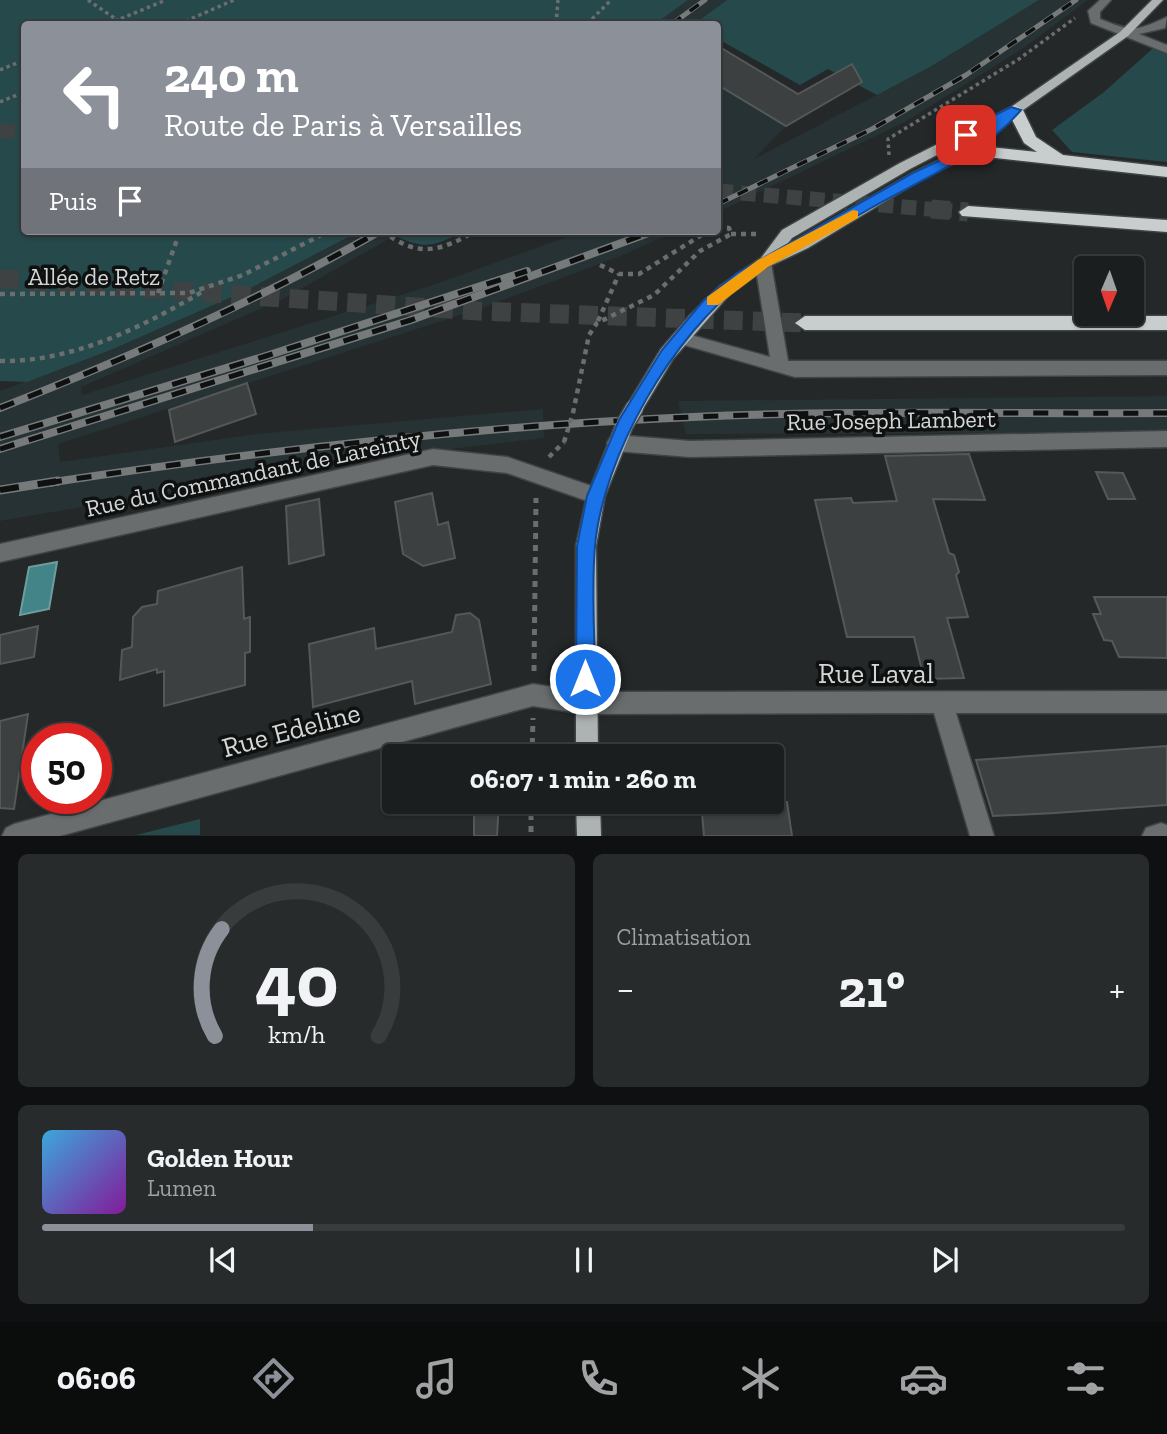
<!DOCTYPE html>
<html lang="fr">
<meta charset="utf-8">
<style>
:root{--surface:#1b1e1f;--page:#282b2c;--text:#f1f3f6;--muted:#a0a2a4;--line:#393c3d;--accent:#8c9099}
body{margin:0;font-family:"Zilla Slab",serif;background:var(--page);color:var(--text);height:100vh;display:flex;flex-direction:column;font-size:26px;white-space:nowrap}
*{box-sizing:border-box;margin:0}
p{font-size:23px;color:var(--muted)}
.icon{flex:none;width:38px;height:38px;fill:none;stroke:currentColor;stroke-width:2;stroke-linecap:round;stroke-linejoin:round}
.map{position:relative;height:836px;overflow:hidden}
.details{display:flex;flex-direction:column;gap:18px;padding:18px;background:#0f1011;flex:1}
.details>*{flex:none}
.banner{position:absolute;left:21px;top:21px;width:700px;height:214px;border-radius:7px;box-shadow:0 2px 5px #0004,0 0 0 2px var(--line);background:#8c9099;color:#fff;overflow:hidden}
.needle{width:46px;rotate:182deg}
.fabs{position:absolute;left:1074px;top:256px;display:grid;gap:14px}
.fabs a{display:grid;place-items:center;width:70px;height:70px;border-radius:7px;background:var(--surface);box-shadow:0 2px 5px #0004,0 0 0 2px var(--line);font-size:35px}
.speed{position:absolute;left:21px;top:723px;display:flex;gap:14px;font-size:35px;font-weight:700;text-align:center}
.speed>*{display:grid;place-content:center;width:91px;height:91px;border-radius:50%;background:var(--surface);box-shadow:0 2px 5px #0004,0 0 0 2px var(--line);line-height:1}
.speed .limit{border:10px solid #d22;background:#fff;color:#111}
.pin{position:absolute;display:grid;place-items:center;width:60px;height:60px;color:#fff;margin:-30px;border-radius:14px;box-shadow:0 4px 10px #0006}
.me{position:absolute;width:77px;margin:-38px;rotate:0deg;stroke-linejoin:round;filter:drop-shadow(0 0 5px #0008)}
.turn{display:flex;align-items:center;gap:24px;height:147px;padding:0 28px;font-size:32px}
.turn .icon{width:91px;height:91px;stroke-width:2.5}
.turn b{display:block;font-size:49px;line-height:60px}
.then{display:flex;align-items:center;height:66px;padding:0 28px;background:#0003;gap:14px;font-size:26px}
.big{font-size:52px;font-weight:800;line-height:1.1}
.details .tile{flex:1;display:flex;flex-direction:column;justify-content:center;gap:10px;min-width:0;padding:0 24px;border-radius:10px;background:var(--page)}
.details .dial{align-items:center;gap:0}
.dial svg{height:182px;overflow:visible;fill:none;stroke:var(--line);stroke-width:7;stroke-linecap:round;text-anchor:middle}
.dial text{fill:var(--text);stroke:none}
.song{display:flex;align-items:center;gap:21px}
.cover{width:84px;height:84px;border-radius:10px;background:linear-gradient(135deg,hsl(200 70% 55%),hsl(290 70% 35%))}
.played{height:7px;border-radius:4px;background:linear-gradient(90deg,var(--accent) 25%,var(--line) 25%)}
.keys{display:flex;justify-content:space-around;direction:ltr}
.heat{display:flex;justify-content:space-between;align-items:center;font-size:38px;direction:ltr}
.details .tiles{flex:1;display:grid;gap:18px;grid-template-columns:1fr 1fr}
.tile:last-child{grid-column:span 2}
.trip{position:absolute;left:382px;top:744px;width:402px;height:70px;border-radius:7px;background:var(--surface);box-shadow:0 2px 5px #0004,0 0 0 2px var(--line);font-weight:800;line-height:70px;text-align:center}
.menu{display:flex;height:112px;justify-content:space-around;align-items:center;background:#0b0c0c;color:var(--muted)}
.menu .icon{width:49px;height:49px}
.menu .active{color:var(--accent)}
.menu b{font-size:32px;color:var(--text)}
.map>svg:first-child{display:block}
.built{fill:#263233}
.green{fill:#26494c}
.water{fill:#428488;stroke:#6e9da0;stroke-width:2}
.building{fill:#3c4041;stroke:#545859;stroke-width:2}
.lines{fill:none;stroke-linecap:round;stroke-linejoin:round}
.highway-tunnel-far1{stroke:#3e4243;stroke-width:15;stroke-dasharray:15 8;stroke-linecap:butt}
.highway-tunnel{stroke:#3e4243;stroke-width:19;stroke-dasharray:19 10;stroke-linecap:butt}
.minor-casing{stroke:#404445;stroke-width:3}
.major-casing{stroke:#404445;stroke-width:3}
.highway-casing{stroke:#404445;stroke-width:3}
.path-far2{stroke:#6a6e6e;stroke-width:3.5;stroke-dasharray:3.5 3.5;stroke-linecap:butt}
.path-far1{stroke:#6a6e6e;stroke-width:4.5;stroke-dasharray:5 5;stroke-linecap:butt}
.path{stroke:#6a6e6e;stroke-width:5;stroke-dasharray:6 6;stroke-linecap:butt}
.minor{fill:#6a6d6d;fill-rule:evenodd}
.major{fill:#adb2b2;fill-rule:evenodd}
.highway{fill:#c8cece;fill-rule:evenodd}
.rail-far2-casing{stroke:#767a7a;stroke-width:5}
.rail-far1-casing{stroke:#767a7a;stroke-width:8}
.rail-casing{stroke:#767a7a;stroke-width:9}
.rail-far2{stroke:#0f1111;stroke-width:3.5;stroke-dasharray:11;stroke-linecap:butt}
.rail-far1{stroke:#0f1111;stroke-width:5;stroke-dasharray:15;stroke-linecap:butt}
.rail{stroke:#0f1111;stroke-width:6;stroke-dasharray:19;stroke-linecap:butt}
.major-bridge-casing{stroke:#404445;stroke-width:20;stroke-linecap:butt}
.path-bridge{stroke:#6a6e6e;stroke-width:4.5;stroke-dasharray:5 5;stroke-linecap:butt}
.major-bridge{stroke:#adb2b2;stroke-width:17}
.route{fill:#1a73e8;stroke:#114b97;stroke-width:2}
.slow{fill:#f59e0b}
.labels{text-anchor:middle;dominant-baseline:central;stroke-width:7;stroke-linejoin:round;paint-order:stroke}
.street-label{font-size:24px;fill:#d4d7d7;stroke:#0f1111}
.near-street-label{font-size:28px;fill:#d4d7d7;stroke:#0f1111}
</style>
<div class="map">
<svg width="1167" height="836" viewBox="0 0 1167 836">
<rect width="100%" height="100%" fill="#242829"/>
<!-- built -->
<g class="built">
<polygon points="688,0 727,0 694,24 655,24"/>
<polygon points="1039,0 1088,0 1025,47 905,122 718,212 718,56 726,51 798,94 828,77 849,89 786,126 754,159 930,67"/>
<polygon points="360,231 403,231 283,299 81,387 82,395 439,283 583,231 676,231 623,255 479,309 58,444 60,462 256,434 543,409 544,438 357,460 0,521 0,391 113,349 241,293"/>
<polygon points="1167,396 1167,433 686,434 678,401"/>
</g>
<!-- green -->
<g class="green">
<polygon points="0,0 688,0 655,24 24,24 24,231 360,231 241,293 113,349 27,382 0,381"/>
<polygon points="727,0 1039,0 930,67 877,95 828,69 800,85 718,39 718,24 694,24"/>
<polygon points="1160,42 1167,44 1167,162 1072,152 1052,130 1104,92"/>
<path d="M403 231H465C435 245 427 251 396 236Z"/>
<polygon points="200,819 200,835 136,835"/>
</g>
<!-- water -->
<polygon class="water" points="57,562 49,609 20,615 29,567"/>
<!-- building -->
<g class="building">
<polygon points="718,46 798,94 852,64 862,82 786,126 718,85"/>
<polygon points="247,383 256,414 175,442 169,410"/>
<polygon points="969,454 985,500 933,499 949,553 954,555 959,572 956,575 968,617 947,618 964,678 924,679 914,637 847,637 815,500 851,498 853,503 897,501 885,456"/>
<polygon points="1096,472 1123,473 1135,499 1108,499"/>
<polygon points="432,493 438,525 448,522 455,558 423,566 403,554 395,502"/>
<polygon points="319,499 324,555 289,564 286,506"/>
<polygon points="242,567 244,619 250,617 250,652 245,653 245,685 164,706 164,671 157,673 157,669 120,680 122,650 132,647 133,617 142,607 157,604 158,591"/>
<polygon points="1094,597 1167,597 1167,658 1119,657 1112,641 1104,640 1093,614 1101,614"/>
<polygon points="470,613 479,620 491,684 415,704 412,681 313,707 309,644 374,628 376,649 452,632 456,615"/>
<polygon points="38,626 34,657 0,664 0,635"/>
<polygon points="28,714 14,809 0,808 0,721"/>
<polygon points="1167,746 1167,805 1055,813 993,816 976,760"/>
<polygon points="474,802 499,802 497,836 474,836"/>
<polygon points="701,802 787,802 792,836 704,836"/>
</g>
<g class="lines">
<!-- highway-tunnel-far1 -->
<g class="highway-tunnel-far1">
<polyline points="0,131 24,133"/>
<polyline points="718,191 952,211"/>
</g>
<!-- highway-tunnel -->
<g class="highway-tunnel">
<polyline points="931,209 968,212"/>
<polyline points="0,279 478,311 805,323"/>
</g>
<defs>
<g id="minor">
<path d="M1100 0H1111L1100 12V19C1135 33 1135 31 1167 17L1165 28 1139 34 1167 45V53L1091 23 1088 11Z"/>
<polygon points="763,258 771,263 788,361 1167,361 1167,375 795,377 674,342 672,338 680,332 770,357 755,263"/>
<polygon points="1167,431 1167,447 690,457 616,451 610,448 607,443 610,438 616,435 690,441"/>
<polygon points="433,449 507,457 603,490 605,496 603,502 596,504 507,473 433,465 0,562 0,544"/>
<polygon points="533,684 585,692 1167,691 1167,713 956,713 994,836 970,836 934,713 585,714 533,706 60,836 2,836 6,828 14,824"/>
<polygon points="1161,823 1167,825 1167,836 1142,836 1146,828"/>
</g>
<g id="major">
<path d="M1152 0H1163L1128 36 1019 113 974 154 924 178 808 248 768 267 730 294 673 359 641 412H629L626 407 629 402 661 349 690 315 720 286 761 258 782 230 900 163 1011 107 1120 32ZM983 131 964 148 914 172 786 246 792 238 910 169Z"/>
<polygon points="625,417 631,419 634,424 605,496 596,546 598,756 576,756 576,546 587,496 616,424 619,419"/>
<polygon points="576,802 600,802 601,836 577,836"/>
</g>
<g id="highway">
<polygon points="1015,105 1023,110 1036,137 1063,155 1167,167 1167,177 942,152 934,147 942,142 1037,152 1024,143 1007,110"/>
<polygon points="968,206 1167,220 1167,232 962,216 959,212"/>
<polygon points="805,316 1167,316 1167,330 805,330 795,323"/>
</g>
</defs>
<!-- minor casing -->
<use href="#minor" class="minor-casing"/>
<!-- major casing -->
<use href="#major" class="major-casing"/>
<!-- highway casing -->
<use href="#highway" class="highway-casing"/>
<!-- path-far2 -->
<g class="path-far2">
<polyline points="88,0 123,24"/>
<polyline points="108,24 166,0"/>
<polyline points="179,24 234,0"/>
<polyline points="556,24 558,0"/>
<polyline points="587,24 611,0"/>
<polyline points="0,70 24,60"/>
<polyline points="0,102 24,92"/>
<polyline points="889,155 888,139 1019,59 1075,18"/>
</g>
<!-- path-far1 -->
<g class="path-far1">
<path d="M382 231C419 258 438 252 476 231"/>
<polyline points="572,231 576,234"/>
<polyline points="731,234 761,234"/>
<polyline points="600,265 619,274 639,274 708,231"/>
<polyline points="158,293 180,231"/>
<polyline points="0,294 189,293 243,275 329,231"/>
<polyline points="598,321 619,274"/>
<path d="M0 361C73 362 140 328 202 292"/>
<polyline points="573,413 589,335 597,323 654,295 700,251 731,234 729,228 718,227"/>
<polyline points="549,457 564,442"/>
</g>
<!-- path -->
<g class="path">
<polyline points="534,671 536,498"/>
<polyline points="532,756 533,718"/>
<polyline points="531,802 531,836"/>
</g>
<!-- minor -->
<use href="#minor" class="minor"/>
<!-- major -->
<use href="#major" class="major"/>
<!-- highway -->
<use href="#highway" class="highway"/>
<defs>
<g id="rail-far2">
<polyline points="672,24 705,0"/>
<polyline points="718,204 872,129 966,75 1076,0"/>
</g>
<g id="rail-far1">
<path d="M0 408C131 357 258 301 380 231"/>
<polyline points="0,437 266,356 527,271"/>
<polyline points="0,449 411,320 654,231"/>
<path d="M47 483C259 451 478 426 693 417 850 410 1009 414 1167 413"/>
</g>
<polyline id="rail" points="0,490 58,481"/>
</defs>
<!-- rail-far2 casing -->
<use href="#rail-far2" class="rail-far2-casing"/>
<!-- rail-far1 casing -->
<use href="#rail-far1" class="rail-far1-casing"/>
<!-- rail casing -->
<use href="#rail" class="rail-casing"/>
<!-- rail-far2 -->
<use href="#rail-far2" class="rail-far2"/>
<!-- rail-far1 -->
<use href="#rail-far1" class="rail-far1"/>
<!-- rail -->
<use href="#rail" class="rail"/>
<defs>
<polyline id="major-bridge" points="625,424 635,407"/>
</defs>
<!-- major-bridge casing -->
<use href="#major-bridge" class="major-bridge-casing"/>
<!-- path-bridge -->
<polyline class="path-bridge" points="564,442 573,413"/>
<!-- major-bridge -->
<use href="#major-bridge" class="major-bridge"/>
</g>
<!-- route -->
<path class="route" d="M1011 107 1021 110C982 156 923 178 871 208 831 232 786 253 747 280 673 333 603 456 595 546 591 590 595 635 595 679L592 686 585 689 578 686 576 679 577 546 587 496 619 420 662 350 704 300 737 273 915 172 965 149 987 129 970 137H962V132Z"/>
<!-- slow -->
<polygon class="slow" points="853,210 858,211 858,218 768,267 718,305 707,305 707,297 758,260"/>
<g class="labels">
<!-- street labels -->
<g class="street-label">
<text x="94" y="276">Allée de Retz</text>
<text transform="translate(891 420) rotate(-1)">Rue Joseph Lambert</text>
<text transform="translate(253 473) rotate(-12)">Rue du Commandant de Lareinty</text>
</g>
<!-- near-street labels -->
<g class="near-street-label">
<text x="876" y="673">Rue Laval</text>
<text transform="translate(291 730) rotate(-15)">Rue Edeline</text>
</g>
</g>
</svg>
<div class="fabs">
<a><svg class="needle" viewBox="-14 -14 28 28"><path d="M0-13l5 13h-10z" fill="#e53935"/><path d="M0 13l5-13h-10z" fill="#a0a2a4"/></svg></a>
</div>
<div class="speed"><div class="limit">50</div></div>
<div class="pin" style="left:966px;top:135px;background:#d93025"><svg class="icon" aria-label="arrive" viewBox="0 0 24 24"><path d="M6 21V4h12l-3 4 3 4H6"/></svg></div>
<svg class="me" style="left:585px;top:679px" viewBox="-20 -20 40 40"><circle r="17" fill="#1a73e8" stroke="#fff" stroke-width="3"/><path d="M0-11L8 9 0 5-8 9z" fill="#fff"/></svg>
<div class="trip">06:07 · 1 min · 260 m</div>
<div class="banner">
<div class="turn"><svg class="icon" aria-label="left" viewBox="0 0 24 24"><path d="M17 20v-9H6M10 6l-5 5 5 5"/></svg><div><b>240 m</b>Route de Paris à Versailles</div></div>
<div class="then">Puis<svg class="icon" aria-label="arrive" viewBox="0 0 24 24"><path d="M6 21V4h12l-3 4 3 4H6"/></svg></div>
</div>
</div>
<section class="details">
<div class="tiles">
<div class="tile dial"><svg viewBox="0 0 100 80">
<path d="M14 69A42 42 0 1 1 86 69"/>
<path d="M14 69A42 42 0 0 1 17 22" stroke="#8c9099"/>
<text x="50" y="56" font-size="32" font-weight="700">40</text>
<text x="50" y="72" font-size="11">km/h</text>
</svg></div>
<div class="tile"><p>Climatisation</p>
<div class="heat"><a>−</a><b class="big">21°</b><a>+</a></div>
</div>
<div class="tile">
<div class="song"><i class="cover"></i><div><b>Golden Hour</b><p>Lumen</p></div></div>
<div class="played"></div>
<div class="keys"><svg class="icon" aria-label="previous" viewBox="0 0 24 24"><path d="M18 5L8 12l10 7zM5 5v14"/></svg><svg class="icon" aria-label="pause" viewBox="0 0 24 24"><path d="M8 5v14M16 5v14"/></svg><svg class="icon" aria-label="next" viewBox="0 0 24 24"><path d="M6 5l10 7-10 7zM19 5v14"/></svg></div>
</div>
</div>
</section>
<nav class="menu">
<b>06:06</b>
<svg class="icon active" aria-label="directions" viewBox="0 0 24 24"><path d="M12 3l9 9-9 9-9-9zM9 14v-3h6M13 9l2 2-2 2"/></svg>
<svg class="icon" aria-label="music" viewBox="0 0 24 24"><path d="M9 18V5l10-2v13"/><circle cx="6" cy="18" r="3"/><circle cx="16" cy="16" r="3"/></svg>
<svg class="icon" aria-label="phone" viewBox="0 0 24 24"><path d="M5 4h4l2 5-3 2q2 4 5 5l2-3 5 2v4C11 20 4 13 5 4z"/></svg>
<svg class="icon" aria-label="climate" viewBox="0 0 24 24"><path d="M12 3v18M4 7l16 10M4 17L20 7"/></svg>
<svg class="icon" aria-label="car" viewBox="0 0 24 24"><path d="M5 17H2v-5l4-1 3-4h7l3 4 3 1v5h-3M9 17h6M6 11h13"/><circle cx="7" cy="17" r="2"/><circle cx="17" cy="17" r="2"/></svg>
<svg class="icon" aria-label="filters" viewBox="0 0 24 24"><path d="M4 7h16M4 17h16"/><circle cx="9" cy="7" r="2"/><circle cx="15" cy="17" r="2"/></svg>
</nav>
